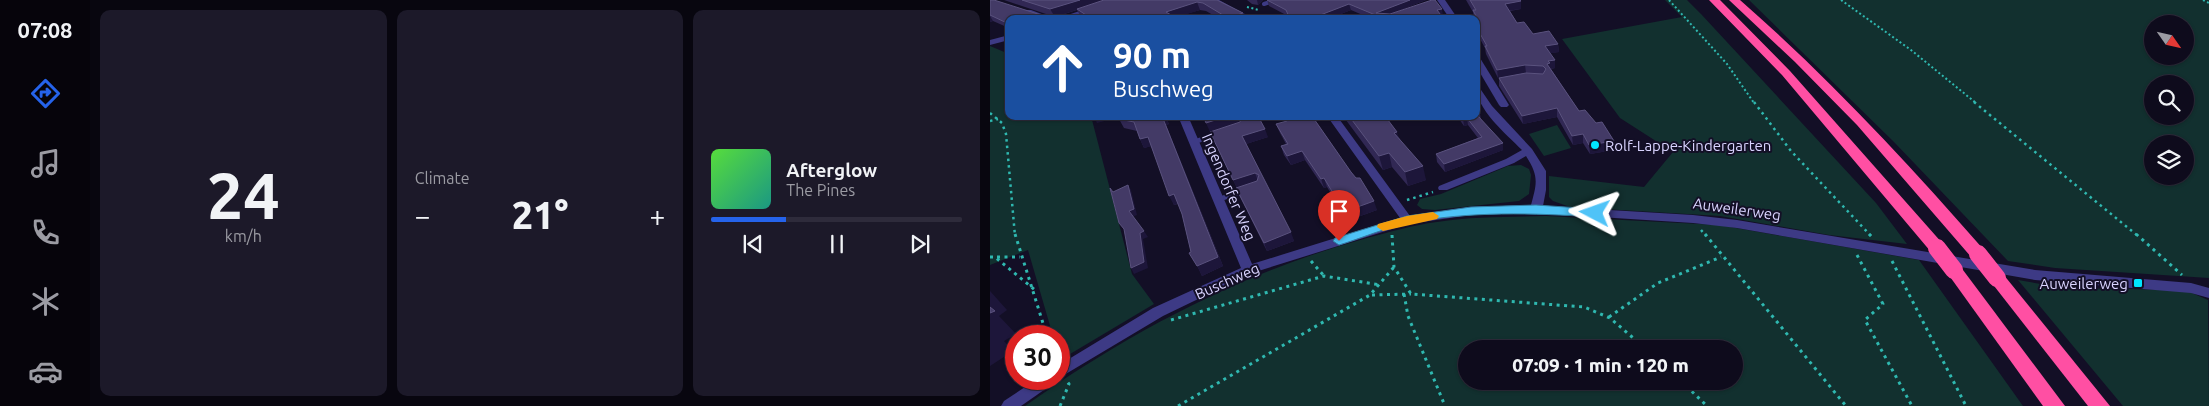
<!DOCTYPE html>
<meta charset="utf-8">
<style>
:root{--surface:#0e0b1c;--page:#1c1929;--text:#f1f3f6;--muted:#9b9ba3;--line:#2e2b3b;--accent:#2563eb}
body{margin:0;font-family:Ubuntu,sans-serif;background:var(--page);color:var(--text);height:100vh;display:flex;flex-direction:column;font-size:19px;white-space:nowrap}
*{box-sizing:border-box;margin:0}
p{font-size:16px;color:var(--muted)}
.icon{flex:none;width:28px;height:28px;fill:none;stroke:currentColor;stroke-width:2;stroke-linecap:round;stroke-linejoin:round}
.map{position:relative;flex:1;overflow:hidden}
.panel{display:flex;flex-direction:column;gap:10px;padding:10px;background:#08060f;width:900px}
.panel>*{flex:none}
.hud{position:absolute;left:15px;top:15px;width:475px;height:105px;border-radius:10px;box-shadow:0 1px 4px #0004,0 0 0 1px var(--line);background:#1a4fa0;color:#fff;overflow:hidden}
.needle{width:32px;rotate:124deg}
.fabs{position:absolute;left:1154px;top:15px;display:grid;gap:10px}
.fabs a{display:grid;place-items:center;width:50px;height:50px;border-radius:50%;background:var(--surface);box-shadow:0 1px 4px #0004,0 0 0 1px var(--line);font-size:25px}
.speed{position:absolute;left:15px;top:325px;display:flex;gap:10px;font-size:25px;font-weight:700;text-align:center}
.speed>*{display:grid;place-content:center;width:65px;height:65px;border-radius:50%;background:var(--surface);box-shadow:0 1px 4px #0004,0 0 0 1px var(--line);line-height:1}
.speed .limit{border:8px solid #d22;background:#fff;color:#111}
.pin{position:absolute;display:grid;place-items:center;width:42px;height:42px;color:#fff;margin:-51px -21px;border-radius:50% 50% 50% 0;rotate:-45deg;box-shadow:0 0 5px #0007}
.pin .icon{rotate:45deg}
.me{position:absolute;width:55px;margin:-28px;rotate:274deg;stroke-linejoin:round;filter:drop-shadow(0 0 4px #0008)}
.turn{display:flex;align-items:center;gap:18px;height:105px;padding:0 25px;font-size:22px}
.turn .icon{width:65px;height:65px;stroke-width:2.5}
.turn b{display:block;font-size:35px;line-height:42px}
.big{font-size:38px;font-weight:800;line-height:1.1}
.panel .widget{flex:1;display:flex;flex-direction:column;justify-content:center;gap:8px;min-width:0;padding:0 18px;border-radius:10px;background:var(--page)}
.panel .dial{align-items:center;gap:0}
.dial b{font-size:65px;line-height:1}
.song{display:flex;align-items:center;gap:15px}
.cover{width:60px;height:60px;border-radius:8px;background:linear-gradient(135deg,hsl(110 70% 55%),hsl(170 70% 35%))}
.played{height:5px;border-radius:2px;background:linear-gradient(90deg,var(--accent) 30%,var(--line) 30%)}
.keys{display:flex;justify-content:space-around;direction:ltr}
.heat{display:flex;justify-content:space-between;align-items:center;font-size:28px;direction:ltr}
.panel .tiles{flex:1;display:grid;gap:10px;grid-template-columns:repeat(3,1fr)}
.trip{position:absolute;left:468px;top:340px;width:285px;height:50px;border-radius:25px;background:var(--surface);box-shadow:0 1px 4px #0004,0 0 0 1px var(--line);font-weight:800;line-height:50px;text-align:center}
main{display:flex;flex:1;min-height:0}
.tabs{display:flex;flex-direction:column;width:90px;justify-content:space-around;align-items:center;background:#06040b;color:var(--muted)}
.tabs .icon{width:35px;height:35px}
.tabs .current{color:var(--accent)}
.tabs b{font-size:22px;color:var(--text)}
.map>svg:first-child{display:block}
.green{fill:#12302f;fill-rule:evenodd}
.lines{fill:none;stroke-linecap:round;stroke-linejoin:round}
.path-far2{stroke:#2fb8b0;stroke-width:2;stroke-dasharray:2 2.5;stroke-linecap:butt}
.path-far1{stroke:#2fb8b0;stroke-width:2.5;stroke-dasharray:2.5 4;stroke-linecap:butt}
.path{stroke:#2fb8b0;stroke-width:3;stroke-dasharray:3 4.5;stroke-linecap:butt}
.service-far1{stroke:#3d3a85;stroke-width:4}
.service{stroke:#3d3a85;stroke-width:5}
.minor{fill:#3d3a85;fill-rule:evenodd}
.motorway{fill:#ff4fa3;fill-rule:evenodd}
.motorway-bridge{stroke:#ff4fa3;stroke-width:18}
.wall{fill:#312854}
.shaded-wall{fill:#1d163a}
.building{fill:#433a66;stroke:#5a527e}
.route{fill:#4fc3f7;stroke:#337fa1}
.slow{fill:#f59e0b}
.poi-dot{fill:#00e5ff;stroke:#130f26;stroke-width:2}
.labels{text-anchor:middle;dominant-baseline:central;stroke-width:4;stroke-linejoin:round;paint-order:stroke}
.poi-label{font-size:15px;fill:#d9d4ff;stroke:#130f26;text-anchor:start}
.street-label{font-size:15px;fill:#d9d4ff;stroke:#130f26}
</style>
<main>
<nav class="tabs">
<b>07:08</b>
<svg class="icon current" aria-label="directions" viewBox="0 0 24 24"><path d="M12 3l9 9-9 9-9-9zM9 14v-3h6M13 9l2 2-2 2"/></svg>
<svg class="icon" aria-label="music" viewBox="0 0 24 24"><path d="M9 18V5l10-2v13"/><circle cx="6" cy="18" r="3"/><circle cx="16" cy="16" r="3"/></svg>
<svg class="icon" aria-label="phone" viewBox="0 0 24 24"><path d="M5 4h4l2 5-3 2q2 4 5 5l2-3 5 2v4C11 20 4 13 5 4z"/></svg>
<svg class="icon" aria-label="climate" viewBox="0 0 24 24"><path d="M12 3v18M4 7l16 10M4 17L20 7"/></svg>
<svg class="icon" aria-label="car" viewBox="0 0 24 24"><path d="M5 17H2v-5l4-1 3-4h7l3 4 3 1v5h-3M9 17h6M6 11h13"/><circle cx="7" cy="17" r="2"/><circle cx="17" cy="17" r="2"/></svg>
</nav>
<section class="panel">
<div class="tiles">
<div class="widget dial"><b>24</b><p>km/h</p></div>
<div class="widget"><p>Climate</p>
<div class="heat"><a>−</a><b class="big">21°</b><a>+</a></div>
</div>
<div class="widget">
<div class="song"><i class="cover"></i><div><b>Afterglow</b><p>The Pines</p></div></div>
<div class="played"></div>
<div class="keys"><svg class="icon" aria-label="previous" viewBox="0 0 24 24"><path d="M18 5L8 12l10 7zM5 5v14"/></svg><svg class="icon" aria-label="pause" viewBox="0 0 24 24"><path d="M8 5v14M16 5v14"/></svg><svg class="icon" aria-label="next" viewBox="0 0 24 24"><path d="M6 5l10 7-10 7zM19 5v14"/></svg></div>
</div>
</div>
</section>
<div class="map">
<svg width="1219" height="406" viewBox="0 0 1219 406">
<rect width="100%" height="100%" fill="#130f26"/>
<!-- green -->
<g class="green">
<polygon points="675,0 697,0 711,14 886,203 917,244 839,235 730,216 580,207 563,201 559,197 559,176 654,187 683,152 630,118 572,39 692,17"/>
<path d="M759 0H1219V278L1065 268 1018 261 904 142ZM1162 24H1195V56H1162ZM1162 84H1195V116H1162ZM1162 144H1195V176H1162Z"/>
<polygon points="0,46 19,54 19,116 101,116 142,274 164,304 70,360 69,336 63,336 38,250 0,265"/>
<polygon points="567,125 581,148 554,156 539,134"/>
<polygon points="531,165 539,169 541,175 539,194 529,201 445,210 432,209 427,205 430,199 451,194 518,166"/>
<path d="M556 216 729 225 929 260 1033 406H35C139 332 253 272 377 238 400 232 423 225 447 222 483 216 520 217 556 216ZM476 349H744V381H476Z"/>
<polygon points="1028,280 1073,288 1195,290 1218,300 1219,406 1133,406"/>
</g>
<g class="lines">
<!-- path-far2 -->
<g class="path-far2">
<polyline points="679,0 737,64 764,103"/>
<polyline points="851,0 921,50 986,103"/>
<polyline points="1213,0 1219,3"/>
<polyline points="257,7 269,10"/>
</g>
<!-- path-far1 -->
<g class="path-far1">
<polyline points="764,102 801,151 881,236"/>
<polyline points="984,102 1148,236"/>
<polyline points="0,113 12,123 16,134 25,236"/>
<polyline points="0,121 8,119"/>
<polyline points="417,200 443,192"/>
<polyline points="711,230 716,236"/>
</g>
<!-- path -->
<g class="path">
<polyline points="25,234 57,336"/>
<polyline points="715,234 856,406"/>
<polyline points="879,234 881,236"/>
<polyline points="1146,234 1192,275"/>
<polyline points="402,235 404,267 421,294 594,307 620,318 656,349"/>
<polyline points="867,255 893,304 875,320 922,406"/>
<polyline points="0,257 5,257 45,290"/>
<polyline points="7,257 30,257"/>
<polyline points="321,261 334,276"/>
<polyline points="902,261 976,406"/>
<polyline points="414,294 418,316 455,406"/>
<polyline points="382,295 421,294"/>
<polyline points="619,317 668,283 731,257"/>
<polyline points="181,320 334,276 391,285"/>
<polyline points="691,381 717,406"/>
<polyline points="70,406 79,384 76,380"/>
<polyline points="188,406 380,295 404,267"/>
</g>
<!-- service-far1 -->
<polyline class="service-far1" points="274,4 286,0"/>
<!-- service -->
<g class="service">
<polyline points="204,142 228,134"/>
<polyline points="227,200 253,191"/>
</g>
<!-- minor -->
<g class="minor">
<polygon points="122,0 133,0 78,19 66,19"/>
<polygon points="220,0 229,0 264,19 254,19"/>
<polygon points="447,0 455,0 468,19 460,19"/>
<polygon points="35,10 41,10 65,19 52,19 35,14"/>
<polygon points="284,14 290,14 298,19 287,19 283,16"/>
<polygon points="19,35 19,40 0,45 0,40"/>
<polygon points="486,56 490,58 519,105 517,107 511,107 509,105 486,66"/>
<path d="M486 86 489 87 502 106 542 149 556 171V190L553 206 703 215 747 220 1045 270 1201 283 1219 288V298L1201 293 1045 280 747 228 703 223 546 213 481 215 418 224 262 273 173 316 69 378V365L163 308 251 268 188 116H198L262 264 410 218 337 116H347L420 216 481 207 541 205C547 183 549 176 536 156L524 163 457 190H449L448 188 449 186 516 159 532 150C516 134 486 109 486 86Z"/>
<polygon points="47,379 66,379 64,383 31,406 11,406 14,401"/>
</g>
<!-- motorway -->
<g class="motorway">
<polygon points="719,0 730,0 800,71 953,244 955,248 953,252 941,252 792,75"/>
<path d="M739 0H750C838 77 917 162 994 250L996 254 994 258H982L867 125 805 62Z"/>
<polygon points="964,264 970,266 1075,406 1053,406 958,274 956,270 958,266"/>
<polygon points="1007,272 1013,274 1120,406 1098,406 1001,282 998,278 1001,274"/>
</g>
<!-- motorway-bridge -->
<g class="motorway-bridge">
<polyline points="947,248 964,270"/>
<polyline points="988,254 1007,278"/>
</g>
</g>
<!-- wall -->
<g class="wall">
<polygon points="0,0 19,19 19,28 3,21 0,22"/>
<polygon points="14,0 227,0 255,19 230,19 216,11 210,10 185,17 188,19 94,19 91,17 87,10 65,17"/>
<polygon points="257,0 275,0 273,0 268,5 262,4"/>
<polygon points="277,0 436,0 400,14 453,15 452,16 454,19 382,19 361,10 338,19 299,19 298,16 279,6"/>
<polygon points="476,0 530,0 531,1 531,9 520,11 527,23 543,34 568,44 569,52 560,53 565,60 565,68 561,69 589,111 606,123 624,141 624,150 600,154 593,143 583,145 567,117 533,124 509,86 509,78 511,77 508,78 496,54 495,48 489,37 488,26 486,22 486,19 484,18 483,12"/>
<polygon points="490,114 491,120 513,150 455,172 447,162 446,154 488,138 478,125 474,126 467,116 486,116"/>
<polygon points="133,116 175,116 179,124 176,125 233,266 212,276 201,252 192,214 188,204 184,205 161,146 154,148 150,139 147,131 134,128 129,119"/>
<polygon points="293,116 322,116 387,210 365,218 358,208 349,207 337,187 334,188 315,160 301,165 294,155 291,146 296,144 290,133 286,124 295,122"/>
<polygon points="353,116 395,116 436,180 418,186 402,167 393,170"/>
<polygon points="250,122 278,137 256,144 304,241 277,251 250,197 246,188 247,188 220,132"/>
</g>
<!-- shaded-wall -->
<g class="shaded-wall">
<polygon points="90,0 116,0 65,17 60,9"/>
<polygon points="267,0 275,0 273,0 268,5"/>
<polygon points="420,0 436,0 392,17 386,13"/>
<polygon points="531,1 531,9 516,11 515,4"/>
<polygon points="207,2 210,10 181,19 176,12"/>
<polygon points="359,4 361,10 338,19 320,19"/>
<polygon points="452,9 453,15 448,16 447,10"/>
<polygon points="253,13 255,19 243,19 242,17"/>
<polygon points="0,16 3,21 0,22"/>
<polygon points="568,44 569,52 555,54 555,46"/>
<polygon points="565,60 565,68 560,69 557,64 558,61"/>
<polygon points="535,65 536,73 508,78 507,70"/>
<polygon points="567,108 567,117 533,124 532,116"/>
<polygon points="114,116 117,116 118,120 107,123 105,119"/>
<polygon points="172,116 175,116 179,124 176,125 233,266 212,276 207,266"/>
<polygon points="238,116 247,116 249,122 220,132 216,123"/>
<polygon points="477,118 478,125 474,126 473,119"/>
<polygon points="275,129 278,137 256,144 252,136"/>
<polygon points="407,132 411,145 404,133"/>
<polygon points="593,134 593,143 583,145 582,136"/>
<polygon points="158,137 163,146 154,148 150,139"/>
<polygon points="624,141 624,150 600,154 599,145"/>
<polygon points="513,143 513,150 455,172 454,164"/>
<polygon points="312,151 315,160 301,165 297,156"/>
<polygon points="399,153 402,167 393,170 389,156"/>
<polygon points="433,166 436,180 418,186 415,172"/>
<polygon points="265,173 268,181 247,188 243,180"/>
<polygon points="334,178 337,187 334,188 331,179"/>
<polygon points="138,185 141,190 147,215 142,217 139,211"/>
<polygon points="184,194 189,203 184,205 179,196"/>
<polygon points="384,201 387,210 365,218 362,209"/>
<polygon points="154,231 158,237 153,239 158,268 144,274 141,268 150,233"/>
<polygon points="301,232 304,241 277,251 274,243"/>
<polygon points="0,291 17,310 9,316 26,334 14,341 23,351 0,366"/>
</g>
<!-- building -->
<g class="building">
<polygon points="0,0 4,0 51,15 47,16 54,19 19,19 19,24 0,15"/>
<polygon points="32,0 90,0 60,9"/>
<polygon points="114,0 227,0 253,13 242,17 245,19 237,19 238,18 213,3 207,2 176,12 188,19 102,19 87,9"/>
<polygon points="277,0 420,0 386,13 400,14 442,0 445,0 452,9 447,10 454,19 395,19 359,4 320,19 300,19 296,10"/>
<polygon points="480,0 530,0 531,1 515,4 527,23 534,22 543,34 559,31 568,44 555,46 565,60 558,61 560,63 557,64 589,111 595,110 606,123 612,122 624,141 599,145 593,134 582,136 567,108 532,116 509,78 536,73 553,74 556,69 553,66 535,65 507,70 495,46 497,46 488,30 488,20 483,10 486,10"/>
<polygon points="486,109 490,114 488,116 513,143 454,164 446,154 492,137 477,118 473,119 471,116 486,116"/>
<polygon points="104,116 114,116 105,119"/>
<polygon points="133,116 172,116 228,257 207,266 199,253 201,252 192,214 184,194 179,196 158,137 150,139 144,122 129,119"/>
<polygon points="213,116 238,116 216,123"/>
<polygon points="252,116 268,116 275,129 252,136 301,232 274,243 246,188 267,181 269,175 265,173 243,180 220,132 250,122"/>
<polygon points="294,116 322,116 361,172 366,178 370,178 384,201 362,209 355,199 346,198 334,178 331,179 312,151 297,156 291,146 298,144 286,124 297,121"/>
<polygon points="359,116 395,116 407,132 404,133 433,166 415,172 399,153 389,156"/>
<polygon points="138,185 144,209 139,211 154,231 150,233 154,262 141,268 134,229 129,223 120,188 123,192"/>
<polygon points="0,307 5,311 0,313"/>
</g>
<!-- route -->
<path class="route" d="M546 205 605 209 611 213 605 217C543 213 480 211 418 223 395 228 372 238 349 245L343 241 345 238 417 216 481 207Z"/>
<!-- slow -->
<polygon class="slow" points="443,212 449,216 447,219 393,231 387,227 388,224 417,216"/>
<!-- markers -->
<g class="poi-dot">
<circle cx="605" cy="145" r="5"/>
<rect x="1143" y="278" width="10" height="10" rx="2.5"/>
</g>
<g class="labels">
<!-- poi labels -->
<g class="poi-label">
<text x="615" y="145">Rolf-Lappe-Kindergarten</text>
<text x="1138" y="283" text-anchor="end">Auweilerweg</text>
</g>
<!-- street labels -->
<g class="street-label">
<text transform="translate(239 187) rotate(67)">Ingendorfer Weg</text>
<text transform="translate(747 209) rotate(8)">Auweilerweg</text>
<text transform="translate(237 281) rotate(-24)">Buschweg</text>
</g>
</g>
</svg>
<div class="fabs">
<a><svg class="needle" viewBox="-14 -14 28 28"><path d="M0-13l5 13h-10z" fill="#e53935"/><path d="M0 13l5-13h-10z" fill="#9b9ba3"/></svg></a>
<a><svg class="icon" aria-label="search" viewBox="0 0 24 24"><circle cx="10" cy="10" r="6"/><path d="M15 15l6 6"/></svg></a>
<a><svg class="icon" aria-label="layers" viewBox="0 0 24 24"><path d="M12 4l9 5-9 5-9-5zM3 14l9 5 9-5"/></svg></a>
</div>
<div class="speed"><div class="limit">30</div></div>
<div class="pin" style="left:349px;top:241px;background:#d93025"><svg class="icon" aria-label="arrive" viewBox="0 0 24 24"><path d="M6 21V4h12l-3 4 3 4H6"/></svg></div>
<svg class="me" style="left:605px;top:213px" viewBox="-20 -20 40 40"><path d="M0-17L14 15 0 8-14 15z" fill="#4fc3f7" stroke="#fff" stroke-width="4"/></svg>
<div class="trip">07:09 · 1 min · 120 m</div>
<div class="hud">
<div class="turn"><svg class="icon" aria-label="ahead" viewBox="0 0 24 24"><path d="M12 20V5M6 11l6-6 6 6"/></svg><div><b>90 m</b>Buschweg</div></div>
</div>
</div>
</main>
